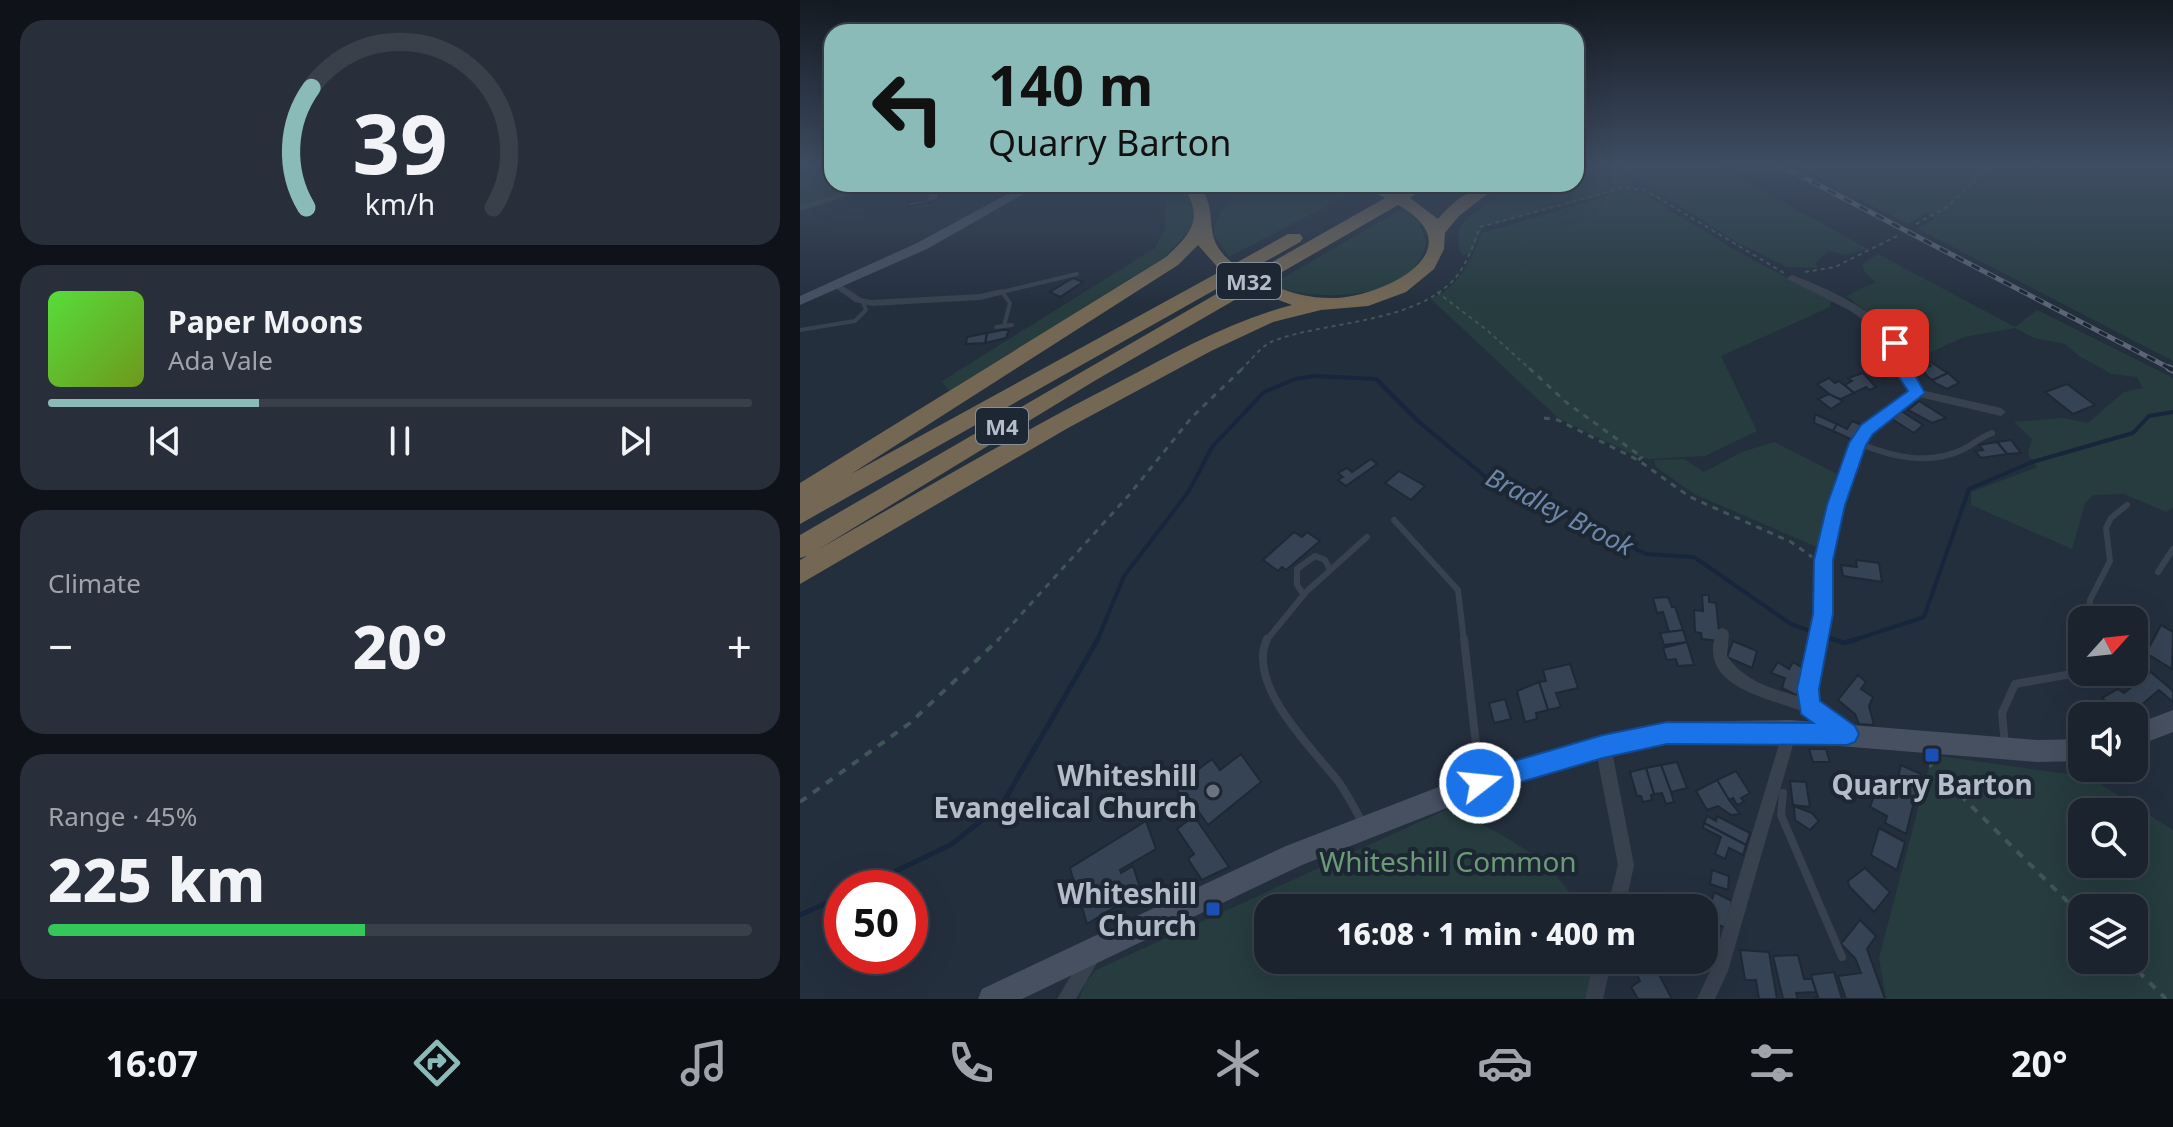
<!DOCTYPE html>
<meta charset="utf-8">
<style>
:root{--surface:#1b232e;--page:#282f3a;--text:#f1f3f6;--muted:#a0a4aa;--line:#39404a;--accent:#8bbbb9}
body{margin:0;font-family:"Noto Sans",sans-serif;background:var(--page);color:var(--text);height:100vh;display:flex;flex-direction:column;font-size:30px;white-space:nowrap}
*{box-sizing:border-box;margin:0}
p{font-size:26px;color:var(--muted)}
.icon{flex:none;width:44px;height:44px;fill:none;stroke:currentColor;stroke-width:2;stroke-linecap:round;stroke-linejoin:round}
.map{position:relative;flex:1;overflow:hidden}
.side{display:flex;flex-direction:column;gap:20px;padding:20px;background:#0f1319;width:800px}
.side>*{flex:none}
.banner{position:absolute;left:24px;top:24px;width:760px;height:168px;border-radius:24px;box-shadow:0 8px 32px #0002,0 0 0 2px var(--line);background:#8bbbb9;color:#111;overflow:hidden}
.needle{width:52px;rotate:63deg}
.buttons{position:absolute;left:1268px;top:606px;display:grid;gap:16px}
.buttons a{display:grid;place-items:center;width:80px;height:80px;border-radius:16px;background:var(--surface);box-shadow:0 8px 32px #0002,0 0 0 2px var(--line);font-size:40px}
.speed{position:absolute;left:24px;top:870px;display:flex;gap:16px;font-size:40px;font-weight:700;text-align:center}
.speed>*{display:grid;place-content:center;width:104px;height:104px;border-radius:50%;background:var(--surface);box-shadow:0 8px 32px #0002,0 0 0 2px var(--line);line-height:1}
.speed .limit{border:12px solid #d22;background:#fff;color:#111}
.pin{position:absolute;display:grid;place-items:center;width:68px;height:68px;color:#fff;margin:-34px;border-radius:16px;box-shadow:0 4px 12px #0006}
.me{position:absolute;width:88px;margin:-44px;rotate:74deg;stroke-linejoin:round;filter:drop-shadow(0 0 6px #0008)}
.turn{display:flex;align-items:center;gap:28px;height:168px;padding:0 32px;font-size:36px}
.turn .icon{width:104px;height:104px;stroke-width:2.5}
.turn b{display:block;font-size:56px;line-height:68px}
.big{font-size:60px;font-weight:800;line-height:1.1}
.side .widget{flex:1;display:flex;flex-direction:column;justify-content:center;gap:12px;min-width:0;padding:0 28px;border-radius:24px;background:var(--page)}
.side .dial{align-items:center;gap:0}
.dial svg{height:208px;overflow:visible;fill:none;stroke:var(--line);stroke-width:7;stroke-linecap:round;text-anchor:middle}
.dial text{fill:var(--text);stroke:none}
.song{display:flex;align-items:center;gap:24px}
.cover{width:96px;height:96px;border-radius:12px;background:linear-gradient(135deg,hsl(110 70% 55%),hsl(80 70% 35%))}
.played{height:8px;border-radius:4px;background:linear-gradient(90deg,var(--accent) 30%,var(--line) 30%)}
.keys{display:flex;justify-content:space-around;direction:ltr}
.heat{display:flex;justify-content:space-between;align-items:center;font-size:44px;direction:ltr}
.charge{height:12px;border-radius:6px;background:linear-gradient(90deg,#34c759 45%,var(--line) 0)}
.trip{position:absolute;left:454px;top:894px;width:464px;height:80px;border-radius:24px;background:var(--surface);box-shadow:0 8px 32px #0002,0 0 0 2px var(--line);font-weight:800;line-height:80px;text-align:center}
.menu{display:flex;height:128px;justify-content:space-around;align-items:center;background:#0b0e12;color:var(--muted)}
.menu .icon{width:56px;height:56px}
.menu .on{color:var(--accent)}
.menu b{font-size:36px;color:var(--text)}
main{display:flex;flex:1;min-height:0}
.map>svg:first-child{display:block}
.green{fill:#263c3f;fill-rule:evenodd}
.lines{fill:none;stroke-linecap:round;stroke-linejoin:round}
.stream-far1{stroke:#17263c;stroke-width:4}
.stream{stroke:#17263c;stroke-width:5}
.building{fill:#364354;stroke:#1f2835;stroke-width:2}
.path-far2{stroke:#3f5557;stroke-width:2;stroke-dasharray:4 4;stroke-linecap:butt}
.path-far1{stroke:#3f5557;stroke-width:3;stroke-dasharray:6 6;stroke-linecap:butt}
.path{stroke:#3f5557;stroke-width:4;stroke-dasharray:8 8;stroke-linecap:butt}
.lane-far2{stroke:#38414e;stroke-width:4}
.lane-far1{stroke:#38414e;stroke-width:6}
.lane{stroke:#38414e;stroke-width:8}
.street{fill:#38414e;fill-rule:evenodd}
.secondary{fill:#465061;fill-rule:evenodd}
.highway{fill:#746855;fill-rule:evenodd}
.rail-far1-casing{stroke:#5a6575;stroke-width:5}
.rail-casing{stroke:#5a6575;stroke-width:7}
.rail-far1{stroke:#1d2633;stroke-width:3;stroke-dasharray:9;stroke-linecap:butt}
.rail{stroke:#1d2633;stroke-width:4;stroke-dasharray:12;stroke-linecap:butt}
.route{fill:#1a73e8;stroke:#114b97;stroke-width:2}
.transit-dot{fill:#1a4fb4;stroke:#1d2633;stroke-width:3}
.worship-dot{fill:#6b7280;stroke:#1d2633;stroke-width:3}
.labels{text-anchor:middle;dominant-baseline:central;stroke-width:8;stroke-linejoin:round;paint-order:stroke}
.shield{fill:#1d2633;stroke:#878f9c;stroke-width:2}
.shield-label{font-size:22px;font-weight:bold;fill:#b4bcc9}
.water-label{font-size:26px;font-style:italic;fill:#6d86a8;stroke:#1d2633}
.near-poi-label{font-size:28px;font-weight:bold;fill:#b4bcc9;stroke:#1d2633;text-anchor:end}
.near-park-label{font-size:28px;fill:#6b9a76;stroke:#1d2633}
</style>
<main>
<section class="side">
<div class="widget dial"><svg viewBox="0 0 100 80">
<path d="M14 69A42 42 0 1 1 86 69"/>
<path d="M14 69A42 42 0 0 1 16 23" stroke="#8bbbb9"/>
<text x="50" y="56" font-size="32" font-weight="700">39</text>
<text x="50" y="72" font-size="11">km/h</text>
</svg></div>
<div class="widget">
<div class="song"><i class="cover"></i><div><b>Paper Moons</b><p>Ada Vale</p></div></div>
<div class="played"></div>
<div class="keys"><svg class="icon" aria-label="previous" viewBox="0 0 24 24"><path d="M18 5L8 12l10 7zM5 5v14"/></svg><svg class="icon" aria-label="pause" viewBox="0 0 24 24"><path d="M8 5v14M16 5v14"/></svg><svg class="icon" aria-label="next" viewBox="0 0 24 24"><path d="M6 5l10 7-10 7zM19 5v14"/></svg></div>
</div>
<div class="widget"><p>Climate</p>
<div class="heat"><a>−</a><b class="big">20°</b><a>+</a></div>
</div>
<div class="widget"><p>Range · 45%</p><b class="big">225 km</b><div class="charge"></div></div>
</section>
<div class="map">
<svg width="1373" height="999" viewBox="0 0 1373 999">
<rect width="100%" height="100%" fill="#242f3e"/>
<!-- green -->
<g class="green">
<polygon points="776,165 809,165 834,186 683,227 672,253 662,255 658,246 659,228 671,215 713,184 776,184"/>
<polygon points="816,165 917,165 1068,249 1045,255 1029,251 1015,263 1018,268 987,267 938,243"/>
<polygon points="993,165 1373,165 1373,361 1118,229 1134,219 1127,213 1108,224"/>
<polygon points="32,172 32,184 73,184 0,205 0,176"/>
<path d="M331 184C371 184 379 173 396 213L390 230 365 257 149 391 142 381 355 248 365 229V202L356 194Z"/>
<path d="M464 184H552L561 188 429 257 414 235C415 206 438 192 464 184Z"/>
<path d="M823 191 845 195 940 253 1031 301 1030 307 921 356 957 431 905 456 849 459 836 456 758 418 631 299C660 286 671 260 682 233Z"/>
<path d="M603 208 619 222 626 242C616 302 514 303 471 285Z"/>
<polygon points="1078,254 1215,327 1237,310 1373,378 1373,508 1366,512 1324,494 1293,495 1285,504 1272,549 1171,505 1171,492 1237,467 1228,454 1232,439 1214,422 1263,418 1288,423 1324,392 1343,388 1337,377 1312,374 1279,356 1265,344 1234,338 1215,328 1164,337 1125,355 1046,296 1076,282 1065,273 1062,264"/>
<polygon points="974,442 1037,474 1017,547 894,494 856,467 854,460 884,459 904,472 942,452"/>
<path d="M1132 755 1289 777 1373 830V999H1086L1079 958ZM1282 812H1334V864H1282ZM1282 908H1334V960H1282Z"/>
<path d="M650 808C700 834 752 856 779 908H468V960H796L786 999H279L286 982 296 970Z"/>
</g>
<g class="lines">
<!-- stream-far1 -->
<g class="stream-far1">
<polyline points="297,641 324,576 389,491 412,447 464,392 495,379 515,376 576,379 620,423 687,478 846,554 894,557 991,624 1038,641"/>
<polyline points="1051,641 1124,617 1169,489 1232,462 1333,433 1349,416 1373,412"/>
</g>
<!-- stream -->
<g class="stream">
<polyline points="1032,639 1044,643 1057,639"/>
<polyline points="61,888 152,844 203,803 298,639"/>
<polyline points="0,915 42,896"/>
</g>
</g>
<!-- building -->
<g class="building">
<polygon points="111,184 125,184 120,186 142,184 138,200 107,207 109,202 126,200 129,191 102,195 104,187"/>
<polygon points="273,278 283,282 260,297 250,292"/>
<polygon points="203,330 209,330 206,338 185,343 187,333"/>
<polygon points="187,333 185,343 166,344 167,337"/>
<polygon points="1094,361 1100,365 1095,367 1101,374 1083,378 1078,368"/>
<polygon points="1131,362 1141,369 1148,373 1133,380 1129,378 1122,370 1131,366 1128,363"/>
<polygon points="1063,373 1076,387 1070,390 1066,387 1054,393 1045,385 1052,381 1048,378"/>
<polygon points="1148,373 1159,383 1147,389 1135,383 1133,380"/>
<polygon points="1029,378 1035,383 1039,381 1054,393 1041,399 1033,397 1017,384"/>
<polygon points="1267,384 1295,405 1273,414 1245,392"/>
<polygon points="1029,394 1043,401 1031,409 1018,399"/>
<polygon points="1119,401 1146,418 1132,423 1108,410"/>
<polygon points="1101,411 1123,425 1114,433 1092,419"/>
<polygon points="1015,414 1037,424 1033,431 1014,423"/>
<polygon points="1052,421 1064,426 1055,441 1033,431 1037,424 1047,429"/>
<polygon points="1211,440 1221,453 1207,454 1197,442"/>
<polygon points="1197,442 1207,454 1181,458 1175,451 1183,450 1179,445"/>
<polygon points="571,459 577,464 546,486 538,480 543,477 538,473 547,468 552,472"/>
<polygon points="599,471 625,486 611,500 585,483"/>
<polygon points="494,532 502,537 507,532 520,541 486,570 482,567 478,571 463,560"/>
<polygon points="1056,560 1079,563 1082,582 1043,576 1041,565 1057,567"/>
<polygon points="902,595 909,595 909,602 916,603 920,641 902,639 901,633 895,632 894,610 903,611"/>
<polygon points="868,597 872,607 875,607 883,630 869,632 863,612 857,613 853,598"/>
<polygon points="1361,625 1373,632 1372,669 1346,653"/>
<polygon points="883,630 887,642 864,645 860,633"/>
<polygon points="933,641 957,651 952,668 927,657"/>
<polygon points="887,642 894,665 878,666 876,659 867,660 863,648"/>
<polygon points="978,662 989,669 993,662 1004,669 1001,676 1006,680 1002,698 982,688 985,678 971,673"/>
<polygon points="770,664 778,688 756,693 761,707 748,710 739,682 746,681 743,670"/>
<polygon points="1351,672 1373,691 1373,702 1359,690 1333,712 1328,708 1321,714 1302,698 1318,689 1324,693"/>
<polygon points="1058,675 1066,682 1061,689 1073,697 1069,706 1074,725 1059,724 1055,714 1038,700"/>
<polygon points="739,682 748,710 736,713 737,719 725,722 717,691"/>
<polygon points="705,699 711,719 694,723 689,703"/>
<polygon points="1009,749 1026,749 1030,762 1013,762"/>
<polygon points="441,754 461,782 408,825 387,795 383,799 375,787 412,759 420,770"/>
<polygon points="877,762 887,788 871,792 861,765"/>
<polygon points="861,765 871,792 874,802 866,804 862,793 854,794 846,768"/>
<polygon points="1101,765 1121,774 1106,834 1085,823 1087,816 1070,807 1073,799 1064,794 1069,777 1095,791"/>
<polygon points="846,768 854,794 851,795 852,800 843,802 841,796 837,796 830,772"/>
<polygon points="936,771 950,793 941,798 944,802 937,805 933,798 929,800 917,780"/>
<polygon points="917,780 929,800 940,814 931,815 918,806 907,810 896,791"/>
<polygon points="990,781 1006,782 1010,807 993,805"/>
<polygon points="994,806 1012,813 1019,821 1010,830 995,820"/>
<polygon points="394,816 429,867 402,880 388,859 394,854 377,829"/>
<polygon points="907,816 916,821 917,816 950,833 946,845 904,823"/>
<polygon points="346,821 356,849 320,870 321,873 333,866 341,891 287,924 278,893 271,897 269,889 275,886 270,868"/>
<polygon points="904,823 946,845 943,855 929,848 925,859 915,854 921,837 903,828"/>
<polygon points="1079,828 1105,842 1097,870 1071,855"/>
<polygon points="1065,868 1090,892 1074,912 1049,886 1048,881"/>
<polygon points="912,870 929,876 928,890 910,884"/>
<polygon points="914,892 932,901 926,928 916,924 915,928 906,924"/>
<polygon points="859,894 886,908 855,908"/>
<polygon points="1060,920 1076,936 1067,949 1085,999 1046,999 1038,976 1061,973 1055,958 1041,944"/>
<polygon points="940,950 969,952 977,999 959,999 956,980 945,980"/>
<polygon points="998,955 1004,979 1012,979 1016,992 996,993 998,999 983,999 973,956"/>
<polygon points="839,960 855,960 854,965 872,999 838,999 831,987 840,981 836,973"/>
<polygon points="1034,972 1042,999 1013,999 1018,997 1011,975"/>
</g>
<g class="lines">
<!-- path-far2 -->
<g class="path-far2">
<polyline points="1116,224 1147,207 1192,165"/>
<polyline points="1005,272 1035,267 1097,236"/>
<polyline points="637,292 688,331 731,370"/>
<path d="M441 370C450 361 461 346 473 341 527 320 630 324 663 267 670 255 675 240 680 227L823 188 845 190 984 273"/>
</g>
<!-- path-far1 -->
<g class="path-far1">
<polyline points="729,368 767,403 842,457 838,460"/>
<polyline points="744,418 758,420 838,460 890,497 991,542 1012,557"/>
<polyline points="197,641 329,495 392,417 443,368"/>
</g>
<!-- path -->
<g class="path">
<polyline points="1131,759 1131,766 1282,916"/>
<polyline points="0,802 110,723 199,639"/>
<polyline points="1327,960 1366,999"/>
</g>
<!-- lane-far2 -->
<g class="lane-far2">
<polyline points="204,326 210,303 202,292 277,274"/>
<polyline points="196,327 212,325"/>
<polyline points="0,330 55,321 66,310 63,302"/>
</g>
<!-- lane-far1 -->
<g class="lane-far1">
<path d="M1058 443C1092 457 1129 466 1164 449 1174 444 1181 437 1192 433"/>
<polyline points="594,520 658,590 664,641"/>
<polyline points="1358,572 1373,549"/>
<polyline points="504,595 497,585 497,569 515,556 525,560 530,570"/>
<polyline points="1289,620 1290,600 1310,561 1306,528 1311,518 1327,505"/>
<polyline points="466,641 506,592 567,537"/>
</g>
<!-- lane -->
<g class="lane">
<path d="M467 639C446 685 511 747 538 781 548 795 555 809 563 824"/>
<polyline points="664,639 680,779"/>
<polyline points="1205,745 1202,713 1215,684 1283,672"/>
<polyline points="983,793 981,815 1042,957"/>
</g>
<!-- street -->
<g class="street">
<polygon points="73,184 86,184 0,211 0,205"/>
<path d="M992 275C1025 287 1077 311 1098 340 1107 352 1106 362 1111 374 1114 380 1118 385 1121 390L1201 408 1206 412 1201 416 1119 397 1071 432 1063 444 1042 505 1029 560 1030 614 1015 689 1016 702 1050 727 1052 732 1050 737 1045 739C1030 733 1019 718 1004 712 967 697 895 687 917 630L922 628 927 630 929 634 927 656C944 681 974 690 1001 697V689L1016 614 1017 560 1030 505 1052 443 1063 426 1111 392 1101 374 1096 353 1079 331 1049 310 989 280 987 278Z"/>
<polygon points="37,282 61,298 72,300 180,294 202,289 207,292 205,294 180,300 72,306 55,302 34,287 34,283"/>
<polygon points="990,724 995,726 997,731 928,971 915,999 897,999 911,969 983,731 985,726"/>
<polygon points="803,739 808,741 811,746 834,865 825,908 807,908 818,865 795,746 798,741"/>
<polygon points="291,949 297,952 300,958 276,999 257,999 285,952"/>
<polygon points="794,960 812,960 803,999 785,999"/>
</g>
<!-- secondary -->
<g class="secondary">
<polygon points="226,184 241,184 127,249 0,305 0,296 117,243"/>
<polygon points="1373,710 1373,732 1334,747 1334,725"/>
<polygon points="990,720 1237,740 1282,739 1282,761 1237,762 990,742 867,744 803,757 680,795 502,865 222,999 178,999 182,989 486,846 680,771 803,735 867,722"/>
</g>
<!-- highway -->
<path class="highway" d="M381 184H398C423 215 397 236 434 264L488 234H500L503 238 500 242 447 272 451 274 585 198 560 184H581L597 191 610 184H630L610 198 638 219C654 200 675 184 700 184L659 216 645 233 644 249 634 269 606 292 568 306 521 310 473 322 411 351 268 428 0 584V560L7 556 0 558V535L437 282 434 279 0 524V483L366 257C393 232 405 217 381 184ZM598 205C676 249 587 295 537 298 511 299 488 293 465 282ZM398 245 421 271 51 474 378 265ZM452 290 492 305C430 321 375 353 319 382 217 434 119 492 19 549L296 380Z"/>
<defs>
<polyline id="rail-far1" points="980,165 1373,370"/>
<polyline id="rail" points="1369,368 1373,370"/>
</defs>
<!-- rail-far1 casing -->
<use href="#rail-far1" class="rail-far1-casing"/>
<!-- rail casing -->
<use href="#rail" class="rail-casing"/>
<!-- rail-far1 -->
<use href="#rail-far1" class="rail-far1"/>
<!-- rail -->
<use href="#rail" class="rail"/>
</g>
<!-- sky -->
<linearGradient id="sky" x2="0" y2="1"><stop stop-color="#141a22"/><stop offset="0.54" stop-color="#3f4d63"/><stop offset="1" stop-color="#3f4d63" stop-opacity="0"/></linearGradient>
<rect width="1373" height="305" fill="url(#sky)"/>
<!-- route -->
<polygon class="route" points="1095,338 1100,339 1108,352 1113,372 1125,393 1073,434 1066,445 1045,505 1033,560 1033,614 1019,689 1020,701 1055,726 1059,734 1055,742 1047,745 867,744 803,758 680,794 672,791 668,783 672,774 680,771 803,735 867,722 1013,723 1001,714 997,689 1013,614 1014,560 1027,505 1049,443 1061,425 1108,391 1097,374 1093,352 1087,343"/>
<!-- markers -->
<g class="transit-dot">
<rect x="1124" y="747" width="16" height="16" rx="4"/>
<rect x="405" y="901" width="16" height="16" rx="4"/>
</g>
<circle class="worship-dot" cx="413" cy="791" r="8"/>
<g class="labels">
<!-- shield labels -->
<g class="shield">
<rect x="417" y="263" width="64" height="36" rx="6"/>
<rect x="176" y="408" width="52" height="36" rx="6"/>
</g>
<g class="shield-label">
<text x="449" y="281">M32</text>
<text x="202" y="426">M4</text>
</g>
<!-- water labels -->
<g class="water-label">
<text transform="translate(760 511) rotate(27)">Bradley Brook</text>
</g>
<!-- near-poi labels -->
<g class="near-poi-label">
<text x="397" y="775">Whiteshill<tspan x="397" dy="32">Evangelical Church</tspan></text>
<text x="1132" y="784" text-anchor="middle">Quarry Barton</text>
<text x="397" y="893">Whiteshill<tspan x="397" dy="32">Church</tspan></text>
</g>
<!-- near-park labels -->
<g class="near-park-label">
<text x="648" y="861">Whiteshill Common</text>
</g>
</g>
</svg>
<div class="buttons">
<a><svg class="needle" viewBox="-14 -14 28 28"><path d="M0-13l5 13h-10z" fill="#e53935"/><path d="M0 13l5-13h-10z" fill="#a0a4aa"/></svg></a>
<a><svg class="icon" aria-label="sound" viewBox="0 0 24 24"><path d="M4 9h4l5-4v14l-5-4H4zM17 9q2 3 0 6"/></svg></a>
<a><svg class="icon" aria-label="search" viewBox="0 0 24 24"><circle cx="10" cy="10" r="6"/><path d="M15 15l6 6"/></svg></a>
<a><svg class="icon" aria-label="layers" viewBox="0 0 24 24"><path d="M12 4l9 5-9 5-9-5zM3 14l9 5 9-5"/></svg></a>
</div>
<div class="speed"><div class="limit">50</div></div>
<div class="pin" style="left:1095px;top:343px;background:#d93025"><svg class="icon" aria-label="arrive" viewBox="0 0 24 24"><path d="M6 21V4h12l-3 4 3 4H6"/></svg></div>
<svg class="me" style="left:680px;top:783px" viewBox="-20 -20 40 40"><circle r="17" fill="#1a73e8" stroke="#fff" stroke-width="3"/><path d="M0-11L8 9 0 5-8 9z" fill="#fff"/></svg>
<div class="trip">16:08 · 1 min · 400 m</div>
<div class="banner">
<div class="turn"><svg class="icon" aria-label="left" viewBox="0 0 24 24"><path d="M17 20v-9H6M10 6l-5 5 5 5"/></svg><div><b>140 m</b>Quarry Barton</div></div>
</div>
</div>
</main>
<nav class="menu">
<b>16:07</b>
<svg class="icon on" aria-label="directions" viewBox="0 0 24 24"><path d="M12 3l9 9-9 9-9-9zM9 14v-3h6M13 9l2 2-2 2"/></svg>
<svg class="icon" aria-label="music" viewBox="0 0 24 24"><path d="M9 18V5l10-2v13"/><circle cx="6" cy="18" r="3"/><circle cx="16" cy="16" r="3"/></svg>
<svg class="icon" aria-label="phone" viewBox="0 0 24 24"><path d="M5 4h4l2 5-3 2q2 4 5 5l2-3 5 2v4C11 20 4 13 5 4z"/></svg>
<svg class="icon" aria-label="climate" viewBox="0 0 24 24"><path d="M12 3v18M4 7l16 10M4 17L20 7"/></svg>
<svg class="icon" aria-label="car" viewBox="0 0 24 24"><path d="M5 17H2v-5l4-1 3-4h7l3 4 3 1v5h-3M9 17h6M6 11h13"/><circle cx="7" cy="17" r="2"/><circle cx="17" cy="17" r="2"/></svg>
<svg class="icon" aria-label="filters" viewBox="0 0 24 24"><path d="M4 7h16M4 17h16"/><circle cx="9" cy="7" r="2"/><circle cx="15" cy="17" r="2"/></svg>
<b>20°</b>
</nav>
